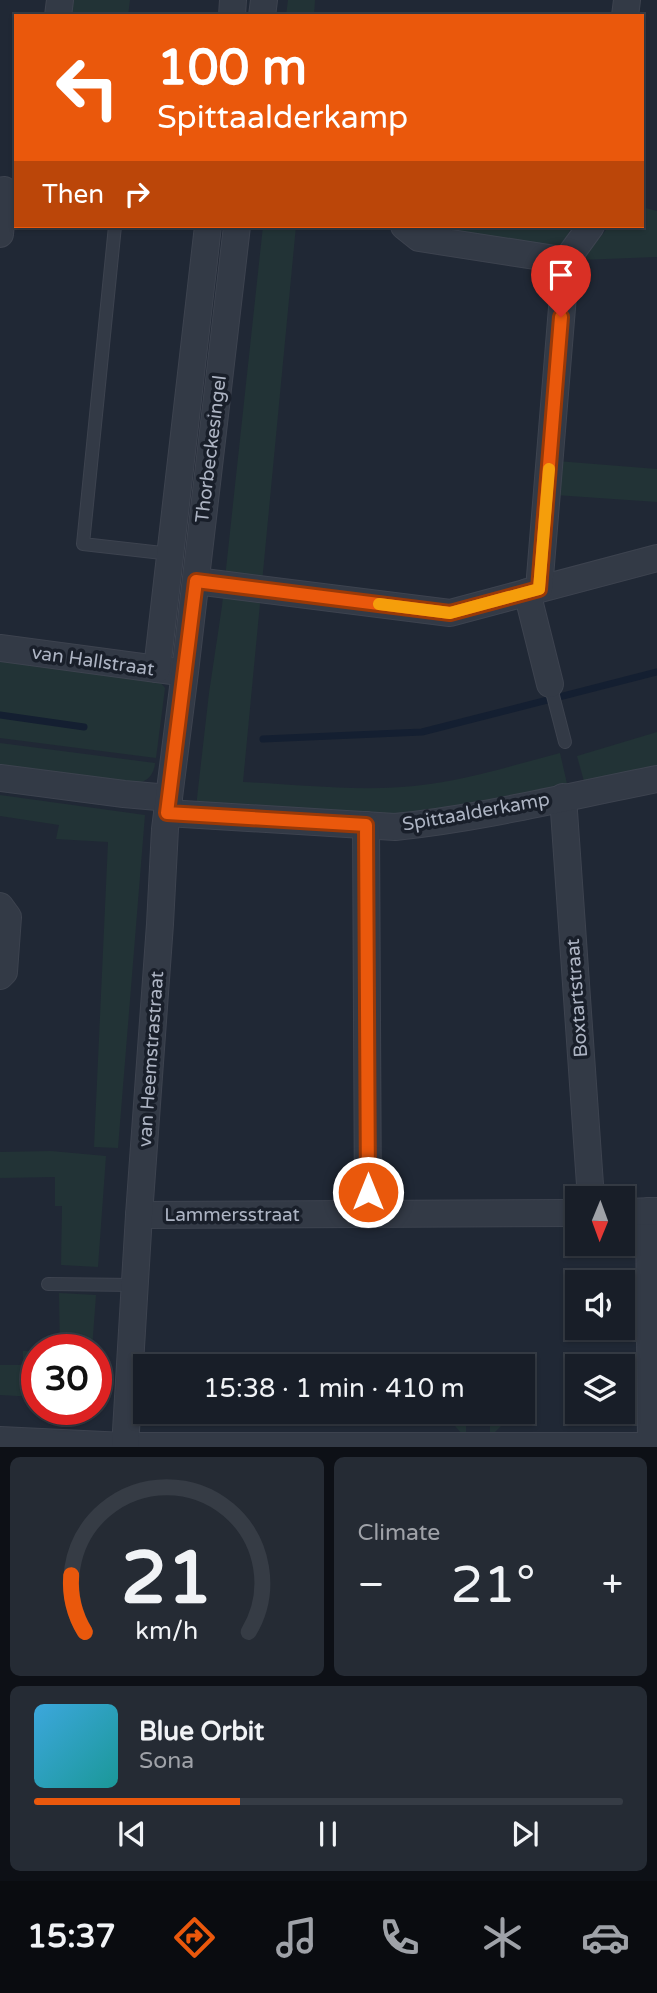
<!DOCTYPE html>
<meta charset="utf-8">
<style>
:root{--surface:#181e28;--page:#252b34;--text:#f1f3f6;--muted:#9fa2a8;--line:#363c45;--accent:#ea580c}
body{margin:0;font-family:"Varela Round",sans-serif;background:var(--page);color:var(--text);height:100vh;display:flex;flex-direction:column;font-size:26px;white-space:nowrap}
*{box-sizing:border-box;margin:0}
p{font-size:23px;color:var(--muted)}
.icon{flex:none;width:38px;height:38px;fill:none;stroke:currentColor;stroke-width:2;stroke-linecap:round;stroke-linejoin:round}
.map{position:relative;height:1447px;overflow:hidden}
.drawer{display:flex;flex-direction:column;gap:10px;padding:10px;background:#0d1016;flex:1}
.drawer>*{flex:none}
.guide{position:absolute;left:14px;top:14px;width:630px;height:214px;border-radius:0px;box-shadow:0 2px 5px #0004,0 0 0 2px var(--line);background:#ea580c;color:#fff;overflow:hidden}
.needle{width:46px;rotate:181deg}
.tools{position:absolute;left:565px;top:1186px;display:grid;gap:14px}
.tools a{display:grid;place-items:center;width:70px;height:70px;border-radius:0px;background:var(--surface);box-shadow:0 2px 5px #0004,0 0 0 2px var(--line);font-size:35px}
.speed{position:absolute;left:21px;top:1334px;display:flex;gap:14px;font-size:35px;font-weight:700;text-align:center}
.speed>*{display:grid;place-content:center;width:91px;height:91px;border-radius:50%;background:var(--surface);box-shadow:0 2px 5px #0004,0 0 0 2px var(--line);line-height:1}
.speed .limit{border:10px solid #d22;background:#fff;color:#111}
.pin{position:absolute;display:grid;place-items:center;width:60px;height:60px;color:#fff;margin:-72px -30px;border-radius:50% 50% 50% 0;rotate:-45deg;box-shadow:0 0 7px #0007}
.pin .icon{rotate:45deg}
.me{position:absolute;width:77px;margin:-38px;rotate:0deg;stroke-linejoin:round;filter:drop-shadow(0 0 5px #0008)}
.turn{display:flex;align-items:center;gap:24px;height:147px;padding:0 28px;font-size:32px}
.turn .icon{width:91px;height:91px;stroke-width:2.5}
.turn b{display:block;font-size:49px;line-height:60px}
.then{display:flex;align-items:center;height:66px;padding:0 28px;background:#0003;gap:14px;font-size:26px}
.big{font-size:52px;font-weight:600;line-height:1.1}
.drawer .card{flex:1;display:flex;flex-direction:column;justify-content:center;gap:10px;min-width:0;padding:0 24px;border-radius:10px;background:var(--page)}
.drawer .dial{align-items:center;gap:0}
.dial svg{height:182px;overflow:visible;fill:none;stroke:var(--line);stroke-width:7;stroke-linecap:round;text-anchor:middle}
.dial text{fill:var(--text);stroke:none}
.song{display:flex;align-items:center;gap:21px}
.cover{width:84px;height:84px;border-radius:10px;background:linear-gradient(135deg,hsl(200 70% 55%),hsl(180 70% 35%))}
.played{height:7px;border-radius:4px;background:linear-gradient(90deg,var(--accent) 35%,var(--line) 35%)}
.keys{display:flex;justify-content:space-around;direction:ltr}
.heat{display:flex;justify-content:space-between;align-items:center;font-size:38px;direction:ltr}
.drawer .tiles{flex:1;display:grid;gap:10px;grid-template-columns:1fr 1fr}
.card:last-child{grid-column:span 2}
.trip{position:absolute;left:133px;top:1354px;width:402px;height:70px;border-radius:0px;background:var(--surface);box-shadow:0 2px 5px #0004,0 0 0 2px var(--line);font-weight:600;line-height:70px;text-align:center}
.dock{display:flex;height:112px;justify-content:space-around;align-items:center;background:#0a0c10;color:var(--muted)}
.dock .icon{width:49px;height:49px}
.dock .active{color:var(--accent)}
.dock b{font-size:32px;color:var(--text)}
.map>svg:first-child{display:block}
.green{fill:#223336}
.lines{fill:none;stroke-linecap:round;stroke-linejoin:round}
.stream{stroke:#141f31;stroke-width:7}
.service-casing{stroke:#3d434f;stroke-width:14}
.minor-casing{stroke:#3d434f;stroke-width:28}
.service{stroke:#333a46;stroke-width:12}
.minor{stroke:#333a46;stroke-width:26}
.route-casing{stroke:#983908;stroke-width:18}
.route{stroke:#ea580c;stroke-width:12}
.slow{stroke:#f59e0b;stroke-width:12}
.labels{text-anchor:middle;dominant-baseline:central;stroke-width:7;stroke-linejoin:round;paint-order:stroke}
.street-label{font-size:19px;fill:#adb4c3;stroke:#191f2a}
</style>
<div class="map">
<svg width="657" height="1447" viewBox="0 0 657 1447">
<rect width="100%" height="100%" fill="#202835"/>
<!-- green -->
<g class="green">
<polygon points="73,0 130,0 128,16 72,16"/>
<polygon points="288,0 315,0 314,16 286,16"/>
<path d="M642 207 657 211V257L580 260C588 247 601 240 608 226H642Z"/>
<path d="M263 226H296L243 782C305 785 368 793 430 784 474 778 517 764 560 753L568 788 429 817 196 807 209 693 222 606Z"/>
<polygon points="423,226 572,226 563,244 558,248"/>
<polygon points="557,461 657,469 657,502 555,495"/>
<polygon points="0,657 159,681 165,688 156,758 0,738"/>
<polygon points="657,732 657,771 585,785 577,756"/>
<path d="M0 743 155 763C154 774 148 781 138 783L0 770Z"/>
<polygon points="0,795 145,815 118,1148 94,1147 108,842 56,839 59,825 0,816"/>
<polygon points="51,1151 106,1156 98,1267 61,1265 62,1206 55,1206 55,1177 0,1178 0,1152"/>
<polygon points="59,1293 96,1295 92,1349 60,1349"/>
<polygon points="23,1351 35,1351 35,1397 0,1395 0,1365 23,1365"/>
<polygon points="422,1414 466,1414 466,1433 462,1434 455,1426 422,1426"/>
<polygon points="490,1414 533,1414 533,1426 502,1425 494,1433 490,1433"/>
</g>
<g class="lines">
<!-- stream -->
<g class="stream">
<polyline points="0,715 84,727"/>
<polyline points="263,739 422,732 657,672"/>
</g>
<defs>
<g id="service">
<polyline points="115,226 83,544 171,554"/>
<polyline points="550,684 565,742"/>
<polyline points="48,1284 134,1285"/>
</g>
<g id="minor">
<polyline points="58,16 60,0"/>
<polyline points="232,16 233,0"/>
<polyline points="262,16 264,0"/>
<polyline points="625,16 627,0"/>
<polyline points="404,226 419,238 568,261"/>
<polyline points="0,234 4,190"/>
<polyline points="196,581 450,613 657,558"/>
<polyline points="539,589 565,271 570,255 591,226"/>
<polyline points="527,592 550,684"/>
<polyline points="0,648 172,671"/>
<polyline points="157,669 208,226"/>
<polyline points="0,778 124,794 169,798"/>
<polyline points="563,797 591,1199"/>
<path d="M167 813 395 827C483 818 570 796 657 779"/>
<polyline points="366,825 368,1215"/>
<polyline points="0,906 8,917 4,972 0,976"/>
<polyline points="649,1211 651,1446"/>
<polyline points="623,1212 657,1211"/>
<polyline points="139,1215 578,1213"/>
<polyline points="0,1440 125,1446 657,1446"/>
<polyline points="125,1447 139,1215 160,924 165,829 185,672 237,226"/>
</g>
</defs>
<!-- service casing -->
<use href="#service" class="service-casing"/>
<!-- minor casing -->
<use href="#minor" class="minor-casing"/>
<!-- service -->
<use href="#service" class="service"/>
<!-- minor -->
<use href="#minor" class="minor"/>
</g>
<g class="lines">
<defs>
<polyline id="route" points="368,1192 366,825 167,813 196,581 450,613 539,589 561,317"/>
</defs>
<!-- route casing -->
<use href="#route" class="route-casing"/>
<!-- route -->
<use href="#route" class="route"/>
<!-- slow -->
<polyline class="slow" points="379,604 450,613 539,589 549,469"/>
</g>
<g class="labels">
<!-- street labels -->
<g class="street-label">
<text transform="translate(211 449) rotate(-83)">Thorbeckesingel</text>
<text transform="translate(93 661) rotate(8)">van Hallstraat</text>
<text transform="translate(476 812) rotate(-10)">Spittaalderkamp</text>
<text transform="translate(577 998) rotate(-94)">Boxtartstraat</text>
<text transform="translate(151 1059) rotate(-86)">van Heemstrastraat</text>
<text x="232" y="1215">Lammersstraat</text>
</g>
</g>
</svg>
<div class="tools">
<a><svg class="needle" viewBox="-14 -14 28 28"><path d="M0-13l5 13h-10z" fill="#e53935"/><path d="M0 13l5-13h-10z" fill="#9fa2a8"/></svg></a>
<a><svg class="icon" aria-label="sound" viewBox="0 0 24 24"><path d="M4 9h4l5-4v14l-5-4H4zM17 9q2 3 0 6"/></svg></a>
<a><svg class="icon" aria-label="layers" viewBox="0 0 24 24"><path d="M12 4l9 5-9 5-9-5zM3 14l9 5 9-5"/></svg></a>
</div>
<div class="speed"><div class="limit">30</div></div>
<div class="pin" style="left:561px;top:317px;background:#d93025"><svg class="icon" aria-label="arrive" viewBox="0 0 24 24"><path d="M6 21V4h12l-3 4 3 4H6"/></svg></div>
<svg class="me" style="left:368px;top:1192px" viewBox="-20 -20 40 40"><circle r="17" fill="#ea580c" stroke="#fff" stroke-width="3"/><path d="M0-11L8 9 0 5-8 9z" fill="#fff"/></svg>
<div class="trip">15:38 · 1 min · 410 m</div>
<div class="guide">
<div class="turn"><svg class="icon" aria-label="left" viewBox="0 0 24 24"><path d="M17 20v-9H6M10 6l-5 5 5 5"/></svg><div><b>100 m</b>Spittaalderkamp</div></div>
<div class="then">Then<svg class="icon" aria-label="right" viewBox="0 0 24 24"><path d="M7 20v-9h11M14 6l5 5-5 5"/></svg></div>
</div>
</div>
<section class="drawer">
<div class="tiles">
<div class="card dial"><svg viewBox="0 0 100 80">
<path d="M14 69A42 42 0 1 1 86 69"/>
<path d="M14 69A42 42 0 0 1 8 44" stroke="#ea580c"/>
<text x="50" y="56" font-size="32" font-weight="700">21</text>
<text x="50" y="72" font-size="11">km/h</text>
</svg></div>
<div class="card"><p>Climate</p>
<div class="heat"><a>−</a><b class="big">21°</b><a>+</a></div>
</div>
<div class="card">
<div class="song"><i class="cover"></i><div><b>Blue Orbit</b><p>Sona</p></div></div>
<div class="played"></div>
<div class="keys"><svg class="icon" aria-label="previous" viewBox="0 0 24 24"><path d="M18 5L8 12l10 7zM5 5v14"/></svg><svg class="icon" aria-label="pause" viewBox="0 0 24 24"><path d="M8 5v14M16 5v14"/></svg><svg class="icon" aria-label="next" viewBox="0 0 24 24"><path d="M6 5l10 7-10 7zM19 5v14"/></svg></div>
</div>
</div>
</section>
<nav class="dock">
<b>15:37</b>
<svg class="icon active" aria-label="directions" viewBox="0 0 24 24"><path d="M12 3l9 9-9 9-9-9zM9 14v-3h6M13 9l2 2-2 2"/></svg>
<svg class="icon" aria-label="music" viewBox="0 0 24 24"><path d="M9 18V5l10-2v13"/><circle cx="6" cy="18" r="3"/><circle cx="16" cy="16" r="3"/></svg>
<svg class="icon" aria-label="phone" viewBox="0 0 24 24"><path d="M5 4h4l2 5-3 2q2 4 5 5l2-3 5 2v4C11 20 4 13 5 4z"/></svg>
<svg class="icon" aria-label="climate" viewBox="0 0 24 24"><path d="M12 3v18M4 7l16 10M4 17L20 7"/></svg>
<svg class="icon" aria-label="car" viewBox="0 0 24 24"><path d="M5 17H2v-5l4-1 3-4h7l3 4 3 1v5h-3M9 17h6M6 11h13"/><circle cx="7" cy="17" r="2"/><circle cx="17" cy="17" r="2"/></svg>
</nav>
